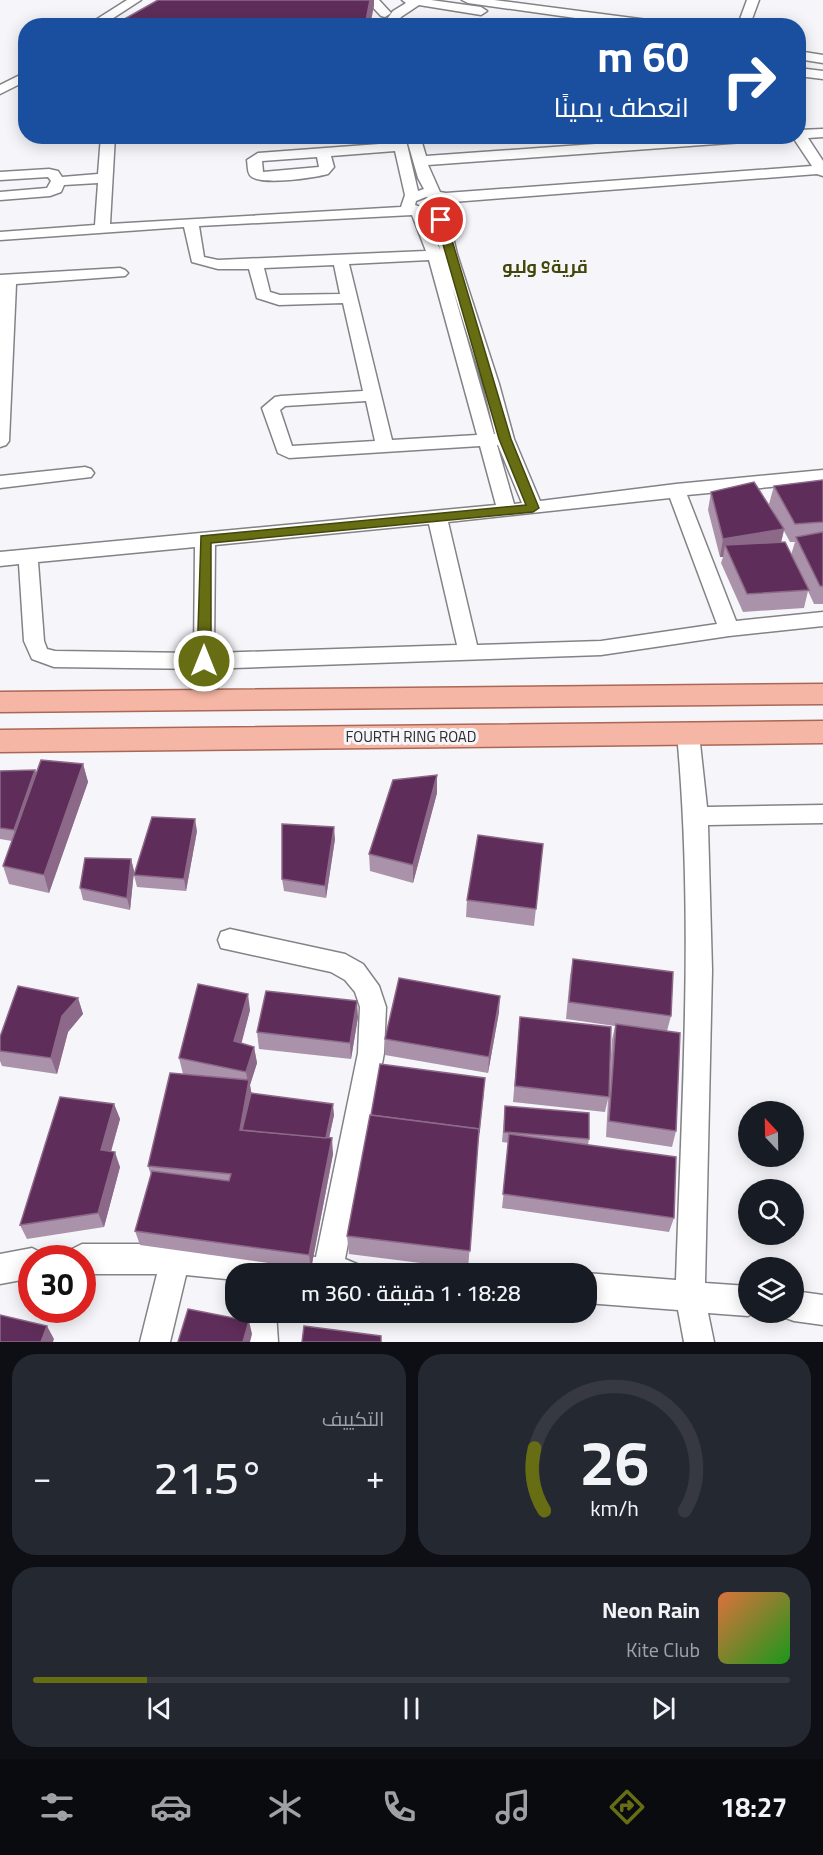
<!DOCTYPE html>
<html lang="ar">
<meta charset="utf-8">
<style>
:root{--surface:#171b24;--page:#242831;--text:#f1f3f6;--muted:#9ea1a6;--line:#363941;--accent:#676d13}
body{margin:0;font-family:Georgia,Cairo,serif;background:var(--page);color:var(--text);direction:rtl;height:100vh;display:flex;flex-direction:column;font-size:22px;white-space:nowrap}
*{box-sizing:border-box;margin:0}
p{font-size:20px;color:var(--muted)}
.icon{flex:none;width:33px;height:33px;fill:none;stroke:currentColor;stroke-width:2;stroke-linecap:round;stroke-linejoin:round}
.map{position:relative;height:1342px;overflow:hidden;direction:ltr}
.side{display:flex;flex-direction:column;gap:12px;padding:12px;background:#0d0f14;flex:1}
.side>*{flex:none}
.top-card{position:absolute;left:18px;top:18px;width:788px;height:126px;border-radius:24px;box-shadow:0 3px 15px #0003;direction:rtl;background:#1a4fa0;color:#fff;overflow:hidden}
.needle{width:39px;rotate:338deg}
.tools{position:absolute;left:738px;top:1101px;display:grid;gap:12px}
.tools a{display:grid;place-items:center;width:66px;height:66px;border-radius:50%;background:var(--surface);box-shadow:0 3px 15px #0003;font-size:30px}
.speed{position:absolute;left:18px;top:1245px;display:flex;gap:12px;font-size:30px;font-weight:700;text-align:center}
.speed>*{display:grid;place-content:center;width:78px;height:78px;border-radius:50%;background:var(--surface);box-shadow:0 3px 15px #0003;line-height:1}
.speed .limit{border:9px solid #d22;background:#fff;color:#111}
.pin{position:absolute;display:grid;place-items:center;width:51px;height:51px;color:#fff;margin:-26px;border:3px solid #fff;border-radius:50%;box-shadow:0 2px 6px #0007}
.me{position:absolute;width:66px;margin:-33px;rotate:0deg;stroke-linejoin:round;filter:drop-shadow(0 0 4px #0008)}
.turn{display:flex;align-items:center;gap:21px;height:126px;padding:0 18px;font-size:27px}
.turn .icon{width:78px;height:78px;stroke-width:2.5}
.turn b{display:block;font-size:42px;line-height:51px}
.big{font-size:45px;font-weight:600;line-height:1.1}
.side .widget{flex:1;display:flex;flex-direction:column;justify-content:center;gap:9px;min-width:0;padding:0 21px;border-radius:24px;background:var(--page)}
.side .dial{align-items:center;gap:0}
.dial svg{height:156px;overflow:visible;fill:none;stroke:var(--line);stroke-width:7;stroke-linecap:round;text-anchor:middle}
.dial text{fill:var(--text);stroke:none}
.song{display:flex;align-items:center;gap:18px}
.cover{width:72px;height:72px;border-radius:9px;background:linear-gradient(135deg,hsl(20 70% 55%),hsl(120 70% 35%))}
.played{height:6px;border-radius:3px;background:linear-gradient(90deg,var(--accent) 15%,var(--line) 15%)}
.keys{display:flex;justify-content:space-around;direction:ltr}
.heat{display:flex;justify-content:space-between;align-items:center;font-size:33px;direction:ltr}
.side .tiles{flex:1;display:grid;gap:12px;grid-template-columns:1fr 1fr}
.widget:last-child{grid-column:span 2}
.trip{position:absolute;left:225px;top:1263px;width:372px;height:60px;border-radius:24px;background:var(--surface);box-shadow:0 3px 15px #0003;font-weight:600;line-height:60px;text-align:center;direction:rtl}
.tabs{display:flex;height:96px;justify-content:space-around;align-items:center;background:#090b0e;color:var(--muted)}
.tabs .icon{width:42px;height:42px}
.tabs .current{color:var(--accent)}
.tabs b{font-size:27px;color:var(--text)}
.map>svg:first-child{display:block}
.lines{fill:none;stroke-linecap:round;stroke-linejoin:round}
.minor-casing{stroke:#838387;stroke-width:3}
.major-casing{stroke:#ab6755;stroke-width:3}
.minor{fill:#fff;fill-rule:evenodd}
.major{fill:#f5b6a5;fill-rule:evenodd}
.wall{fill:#aa92aa;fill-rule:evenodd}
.shaded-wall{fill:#8c6989}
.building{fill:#5f2d59;stroke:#8c6989;stroke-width:1.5}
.route{fill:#676d13;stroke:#43470c;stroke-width:1.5}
.labels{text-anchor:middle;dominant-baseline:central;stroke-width:6;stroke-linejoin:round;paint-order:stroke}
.street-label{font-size:15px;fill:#2f2f31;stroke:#f6f6fa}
.far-district-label{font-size:18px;font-weight:bold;fill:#424709;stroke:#f6f6fa}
</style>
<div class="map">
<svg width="823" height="1342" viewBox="0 0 823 1342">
<rect width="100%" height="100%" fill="#f6f6fa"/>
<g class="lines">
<defs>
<g id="minor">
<polygon points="127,0 141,0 101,26 86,26"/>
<polygon points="366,0 379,0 391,13 385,17 381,16"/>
<polygon points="402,0 431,0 481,7 487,11 481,15 419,5 401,17 395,26 382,26 393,11 406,3"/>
<polygon points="462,0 494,0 663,22 669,26 632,26 468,3"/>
<polygon points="747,0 759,0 752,19 746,23 740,19"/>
<polygon points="798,51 823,55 823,63 798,59"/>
<polygon points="798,68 823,71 823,79 798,76"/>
<polygon points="26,72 26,81 0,94 0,85"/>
<path d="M823 129V137L808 138 823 161V176L817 174 453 202 452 207 447 212 457 254 499 384 514 439 540 501 676 484 823 470V482L687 495 736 621 823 612V626L729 636 601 655 204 669 54 667 32 659 24 641 19 564 0 566V552L496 505 480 446 289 458 278 453 262 408 275 397 281 396 363 391 343 303 279 305 257 298 249 269H218L192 262 184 227 0 240V232L95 225 98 183 64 185 61 192 50 196 0 200V192L47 188 51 181 48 177 0 180V172L49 169 58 171 62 177 98 174 101 136H115L110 224 401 207 405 195 395 151 331 156 334 167 328 174C313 178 265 185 252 177 247 174 248 166 247 160L258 153 393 143 391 136H405L418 191 424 189 418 178 406 136H420L426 156 707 136H777L771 140 428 165 440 192 446 193 812 166 792 136H798V130ZM317 157 319 167 263 172 262 161ZM426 197 435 199 438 205 426 209 415 205 416 201ZM412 215 426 251 218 260 204 257 199 226ZM427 217H433L440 250ZM429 260 477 435 392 440 349 264ZM334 265 340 294 280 295 270 292 264 268ZM452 286 483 384 495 434H494ZM366 401 375 441 292 446 280 410 285 406ZM497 445H498L522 503 514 504ZM670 498 717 624 601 641 477 645 448 522ZM429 524 457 645 214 653 215 545ZM195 547 194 653 55 651 47 649 44 641 38 562Z"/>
<polygon points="120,268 125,270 128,273 125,276 16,284 9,441 6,445 0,447 0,275"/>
<polygon points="85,467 91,469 94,473 91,477 0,488 0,476"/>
<path d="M688 726 696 728 699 734 707 807 823 805V823L708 825 712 970 705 1283 748 1286V1312H756L748 1316 708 1313 714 1342H684L678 1310 586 1303V1273L676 1280C682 1098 694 916 677 734L680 728Z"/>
<polygon points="230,929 345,954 363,964 379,986 386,1007 384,1053 345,1259 357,1264 362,1274 236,1274 236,1280 186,1275 170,1342 140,1342 157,1274 82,1274 82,1258 68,1258 72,1249 82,1244 175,1244 316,1257 358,1053 360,1007 355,992 345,980 331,972 221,948 218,940 221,932"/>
<polygon points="32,1248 42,1253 45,1258 32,1258 32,1278 0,1284 0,1254"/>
<polygon points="794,1291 823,1295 823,1325 794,1321 783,1317 782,1312 794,1312"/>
<polygon points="246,1312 276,1312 278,1342 248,1342"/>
</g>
<g id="major">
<polygon points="823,684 823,704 0,712 0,692"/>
<polygon points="823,721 823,743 0,752 0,730"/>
</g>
</defs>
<!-- minor casing -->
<use href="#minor" class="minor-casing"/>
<!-- major casing -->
<use href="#major" class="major-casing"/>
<!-- minor -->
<use href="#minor" class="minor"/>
<!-- major -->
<use href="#major" class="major"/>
</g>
<!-- wall -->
<g class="wall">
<path d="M823 480V604H814L808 591 804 608 743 612 721 563 723 557H720L708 510 711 492 775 514 769 504 774 486ZM784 531 790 542H795L791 555 781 542Z"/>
<polygon points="83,764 88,782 49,893 9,884 3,866 12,841 0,839 0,771 35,770 36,774"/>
<polygon points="437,793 413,883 370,871 369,854"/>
<polygon points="197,831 186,891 137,887 134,875"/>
<polygon points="335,839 326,898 284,891 282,879"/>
<polygon points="543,844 534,926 466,917 467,900"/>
<polygon points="131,859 134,871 130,910 83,900 80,888"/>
<polygon points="573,959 671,1016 667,1031 676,1131 672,1147 606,1137 608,1099 605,1112 513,1102 520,1017 609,1087 612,1040 615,1026 566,1019 570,976"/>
<polygon points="78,998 83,1014 68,1032 57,1074 2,1066 0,1061 0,1037"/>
<polygon points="250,1010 241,1043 254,1047 257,1063 250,1085 251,1093 334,1115 329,1138 333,1154 311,1269 140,1245 135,1231 151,1175 148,1166 183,1074 179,1058"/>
<polygon points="499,1012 488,1073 385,1055 385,1039"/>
<polygon points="358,1017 351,1059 259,1049 257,1032"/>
<polygon points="484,1093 478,1147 468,1269 349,1254 347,1236"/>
<polygon points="114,1104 120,1119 111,1152 120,1167 104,1227 27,1239 20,1225"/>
<polygon points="505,1106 589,1139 588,1145 674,1218 669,1232 502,1208 509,1143 502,1142"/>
</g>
<!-- shaded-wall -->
<g class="shaded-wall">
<polygon points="370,0 374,0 374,6 370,26 365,26"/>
<polygon points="784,529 780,547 725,545 723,557 720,557 723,539"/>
<polygon points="83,764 88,782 49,893 44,875"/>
<polygon points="35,770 39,782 18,842 14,830"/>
<polygon points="437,775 437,793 413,883 413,865"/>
<polygon points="195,819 197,831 186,891 184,879"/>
<polygon points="334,827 335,839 326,898 325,886"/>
<polygon points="131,859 134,871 130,910 127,898"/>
<polygon points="248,994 250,1010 238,1057 234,1041"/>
<polygon points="500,996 499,1012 488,1073 489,1057"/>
<polygon points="78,998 83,1014 68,1032 57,1074 51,1058 62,1016"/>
<polygon points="357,1001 358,1017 351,1059 350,1043"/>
<polygon points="254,1047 257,1063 250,1085 252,1096 245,1131 240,1130 248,1084 246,1072"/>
<polygon points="114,1104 120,1119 107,1165 101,1150"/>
<polygon points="333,1104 334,1115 326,1152 325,1142"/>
<polygon points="332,1138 333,1154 311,1269 309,1255"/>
<polygon points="115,1152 120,1167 104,1227 98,1213"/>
<polygon points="249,1321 252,1334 250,1342 243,1342"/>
<polygon points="47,1326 54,1339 53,1342 41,1342"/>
</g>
<!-- building -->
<g class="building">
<polygon points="158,0 370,0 365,26 112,26"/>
<polygon points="823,480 823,522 795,524 774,486"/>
<polygon points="754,482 784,529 723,539 711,492"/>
<polygon points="823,532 823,586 820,586 796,537"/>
<polygon points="785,542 809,590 747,594 725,545"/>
<polygon points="41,760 83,764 44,875 3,866"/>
<polygon points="35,770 14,830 0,828 0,771"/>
<polygon points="437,775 413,865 369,854 393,780"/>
<polygon points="152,817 195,819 184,879 134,875"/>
<polygon points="282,824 334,827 325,886 282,879"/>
<polygon points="478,835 543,844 536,909 467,900"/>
<polygon points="85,858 131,859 127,898 80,888"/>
<polygon points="573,959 673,972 671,1016 569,1002"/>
<polygon points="399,978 500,996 489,1057 385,1039"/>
<polygon points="198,984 248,994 234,1041 254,1047 246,1072 179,1058"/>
<polygon points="18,986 78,998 62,1016 51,1058 0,1051 0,1037"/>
<polygon points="266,991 357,1001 350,1043 257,1032"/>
<polygon points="520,1017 611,1027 609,1097 515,1086"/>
<polygon points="616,1024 680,1033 676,1131 609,1121"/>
<polygon points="380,1064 485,1078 479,1133 479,1129 371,1115"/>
<polygon points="170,1073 249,1080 240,1130 332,1138 309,1255 135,1231 152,1171 229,1181 231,1174 148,1166"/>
<polygon points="251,1093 333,1104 326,1138 242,1130"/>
<polygon points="60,1097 114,1104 101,1150 115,1152 98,1213 20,1225"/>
<polygon points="505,1106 589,1113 589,1139 504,1132"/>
<polygon points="370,1115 479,1129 470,1251 347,1236"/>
<polygon points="509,1134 676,1157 674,1218 503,1194"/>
<polygon points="188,1309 249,1321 243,1342 178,1342"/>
<polygon points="0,1315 47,1326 41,1342 0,1342"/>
<polygon points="304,1326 381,1336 381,1342 302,1342"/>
</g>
<!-- route -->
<polygon class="route" points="437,218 446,220 511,439 539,508 533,512 211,543 211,661 204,666 199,664 197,661 201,536 526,505 499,439 436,220"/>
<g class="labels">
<!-- street labels -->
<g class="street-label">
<text x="411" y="736">FOURTH RING ROAD</text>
</g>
<!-- far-district labels -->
<g class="far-district-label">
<text x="545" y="266">قرية9 وليو</text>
</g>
</g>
</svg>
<div class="tools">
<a><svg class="needle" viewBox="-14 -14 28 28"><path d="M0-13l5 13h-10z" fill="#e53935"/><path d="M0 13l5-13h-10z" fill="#9ea1a6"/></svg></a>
<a><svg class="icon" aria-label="search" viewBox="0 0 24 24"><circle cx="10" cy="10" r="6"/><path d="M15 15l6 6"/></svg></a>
<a><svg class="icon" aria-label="layers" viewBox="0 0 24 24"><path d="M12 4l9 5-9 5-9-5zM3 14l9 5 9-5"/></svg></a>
</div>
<div class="speed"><div class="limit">30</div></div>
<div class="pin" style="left:441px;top:220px;background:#d93025"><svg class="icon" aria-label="arrive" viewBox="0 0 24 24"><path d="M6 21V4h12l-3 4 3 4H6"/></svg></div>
<svg class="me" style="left:204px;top:661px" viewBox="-20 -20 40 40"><circle r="17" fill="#676d13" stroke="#fff" stroke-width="3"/><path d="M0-11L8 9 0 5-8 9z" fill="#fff"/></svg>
<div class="trip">18:28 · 1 دقيقة · 360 m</div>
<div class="top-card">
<div class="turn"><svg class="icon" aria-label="right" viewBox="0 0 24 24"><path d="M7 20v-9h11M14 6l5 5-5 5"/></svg><div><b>60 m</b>انعطف يمينًا</div></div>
</div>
</div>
<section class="side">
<div class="tiles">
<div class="widget dial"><svg viewBox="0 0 100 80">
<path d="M14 69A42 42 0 1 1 86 69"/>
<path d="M14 69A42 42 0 0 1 9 37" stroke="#676d13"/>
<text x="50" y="56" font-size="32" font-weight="700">26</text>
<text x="50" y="72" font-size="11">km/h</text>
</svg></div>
<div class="widget"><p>التكييف</p>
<div class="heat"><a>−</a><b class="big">21.5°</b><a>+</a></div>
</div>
<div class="widget">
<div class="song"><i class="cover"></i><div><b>Neon Rain</b><p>Kite Club</p></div></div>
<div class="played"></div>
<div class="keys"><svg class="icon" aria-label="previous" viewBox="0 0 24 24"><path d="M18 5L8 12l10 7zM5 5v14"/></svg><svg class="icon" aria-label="pause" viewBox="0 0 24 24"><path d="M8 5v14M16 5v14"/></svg><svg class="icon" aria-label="next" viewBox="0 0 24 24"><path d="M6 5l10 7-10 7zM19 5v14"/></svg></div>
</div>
</div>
</section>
<nav class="tabs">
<b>18:27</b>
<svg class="icon current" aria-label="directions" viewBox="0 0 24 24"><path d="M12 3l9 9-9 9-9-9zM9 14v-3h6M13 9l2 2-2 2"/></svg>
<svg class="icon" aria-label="music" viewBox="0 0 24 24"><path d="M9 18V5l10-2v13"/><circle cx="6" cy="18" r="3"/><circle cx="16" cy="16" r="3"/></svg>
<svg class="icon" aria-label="phone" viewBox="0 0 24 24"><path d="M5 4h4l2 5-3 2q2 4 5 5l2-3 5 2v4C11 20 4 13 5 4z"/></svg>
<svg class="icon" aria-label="climate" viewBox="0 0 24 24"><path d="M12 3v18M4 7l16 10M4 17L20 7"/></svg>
<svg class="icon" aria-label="car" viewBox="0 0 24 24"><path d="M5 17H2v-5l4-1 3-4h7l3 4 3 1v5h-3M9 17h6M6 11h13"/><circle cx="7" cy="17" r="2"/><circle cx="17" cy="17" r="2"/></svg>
<svg class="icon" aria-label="filters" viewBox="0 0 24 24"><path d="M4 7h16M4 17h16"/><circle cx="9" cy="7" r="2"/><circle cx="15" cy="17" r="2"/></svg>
</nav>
